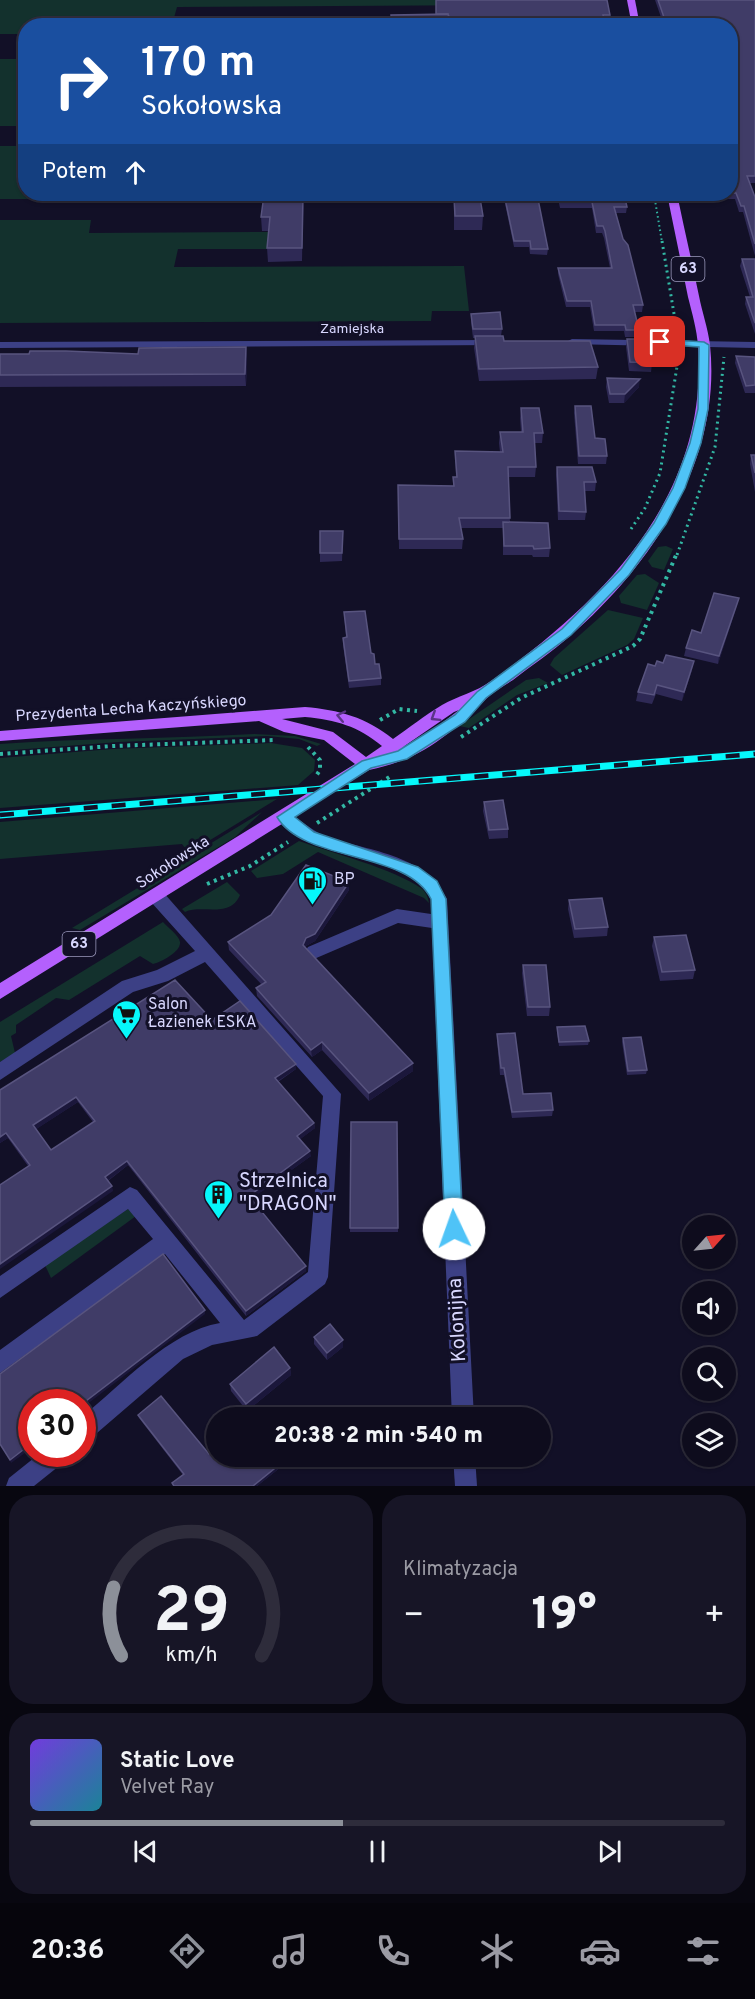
<!DOCTYPE html>
<html lang="pl">
<meta charset="utf-8">
<style>
:root{--surface:#0e0c1d;--page:#171526;--text:#f1f3f6;--muted:#9b9ba4;--line:#2e2c3b;--accent:#8c9099}
body{margin:0;font-family:Overpass,sans-serif;background:var(--page);color:var(--text);height:100vh;display:flex;flex-direction:column;font-size:22px;white-space:nowrap}
*{box-sizing:border-box;margin:0}
p{font-size:20px;color:var(--muted)}
.icon{flex:none;width:33px;height:33px;fill:none;stroke:currentColor;stroke-width:2;stroke-linecap:round;stroke-linejoin:round}
.map{position:relative;height:1486px;overflow:hidden}
.details{display:flex;flex-direction:column;gap:9px;padding:9px;background:#080710;flex:1}
.details>*{flex:none}
.guide{position:absolute;left:18px;top:18px;width:720px;height:183px;border-radius:24px;box-shadow:0 2px 4px #0004,0 0 0 2px var(--line);background:#1a4fa0;color:#fff;overflow:hidden}
.needle{width:39px;rotate:63deg}
.tools{position:absolute;left:682px;top:1215px;display:grid;gap:12px}
.tools a{display:grid;place-items:center;width:54px;height:54px;border-radius:50%;background:var(--surface);box-shadow:0 2px 4px #0004,0 0 0 2px var(--line);font-size:30px}
.speed{position:absolute;left:18px;top:1389px;display:flex;gap:12px;font-size:30px;font-weight:700;text-align:center}
.speed>*{display:grid;place-content:center;width:78px;height:78px;border-radius:50%;background:var(--surface);box-shadow:0 2px 4px #0004,0 0 0 2px var(--line);line-height:1}
.speed .limit{border:9px solid #d22;background:#fff;color:#111}
.pin{position:absolute;display:grid;place-items:center;width:51px;height:51px;color:#fff;margin:-26px;border-radius:12px;box-shadow:0 3px 9px #0006}
.me{position:absolute;width:66px;margin:-33px;rotate:357deg;stroke-linejoin:round;filter:drop-shadow(0 0 4px #0008)}
.turn{display:flex;align-items:center;gap:21px;height:126px;padding:0 24px;font-size:27px}
.turn .icon{width:78px;height:78px;stroke-width:2.5}
.turn b{display:block;font-size:42px;line-height:51px}
.then{display:flex;align-items:center;height:57px;padding:0 24px;background:#0003;gap:12px;font-size:22px}
.big{font-size:45px;font-weight:800;line-height:1.1}
.details .tile{flex:1;display:flex;flex-direction:column;justify-content:center;gap:9px;min-width:0;padding:0 21px;border-radius:24px;background:var(--page)}
.details .dial{align-items:center;gap:0}
.dial svg{height:156px;overflow:visible;fill:none;stroke:var(--line);stroke-width:7;stroke-linecap:round;text-anchor:middle}
.dial text{fill:var(--text);stroke:none}
.song{display:flex;align-items:center;gap:18px}
.cover{width:72px;height:72px;border-radius:9px;background:linear-gradient(135deg,hsl(260 70% 55%),hsl(190 70% 35%))}
.played{height:6px;border-radius:3px;background:linear-gradient(90deg,var(--accent) 45%,var(--line) 45%)}
.keys{display:flex;justify-content:space-around;direction:ltr}
.heat{display:flex;justify-content:space-between;align-items:center;font-size:33px;direction:ltr}
.details .tiles{flex:1;display:grid;gap:9px;grid-template-columns:1fr 1fr}
.tile:last-child{grid-column:span 2}
.trip{position:absolute;left:206px;top:1407px;width:345px;height:60px;border-radius:30px;background:var(--surface);box-shadow:0 2px 4px #0004,0 0 0 2px var(--line);font-weight:800;line-height:60px;text-align:center}
.menu{display:flex;height:96px;justify-content:space-around;align-items:center;background:#06050c;color:var(--muted)}
.menu .icon{width:42px;height:42px}
.menu .active{color:var(--accent)}
.menu b{font-size:27px;color:var(--text)}
.map>svg:first-child{display:block}
.green{fill:#13312d}
.lines{fill:none;stroke-linecap:round;stroke-linejoin:round}
.path-far2{stroke:#32b8a4;stroke-width:2;stroke-dasharray:1.5 3;stroke-linecap:butt}
.path-far1{stroke:#32b8a4;stroke-width:3;stroke-dasharray:2 4;stroke-linecap:butt}
.path{stroke:#32b8a4;stroke-width:4;stroke-dasharray:3 4.5;stroke-linecap:butt}
.minor{fill:#3c4085;fill-rule:evenodd}
.major{fill:#b460fd;fill-rule:evenodd}
.rail-casing{stroke:#06f8fb;stroke-width:7}
.rail{stroke:#121027;stroke-width:4.5;stroke-dasharray:14;stroke-linecap:butt}
.wall{fill:#2e2955;fill-rule:evenodd}
.shaded-wall{fill:#1b173b}
.building{fill:#403c67;stroke:#58547f;stroke-width:1.5;fill-rule:evenodd}
.oneway{stroke:#5b3487}
.route{fill:#4fc3f7;stroke:#337fa1;stroke-width:1.5}
.labels{text-anchor:middle;dominant-baseline:central;stroke-width:6;stroke-linejoin:round;paint-order:stroke}
.far-street-label{font-size:14px;fill:#d8d7fe;stroke:#121027}
.shield{fill:#121027;stroke:#9d9bbe;stroke-width:1.5}
.shield-label{font-size:15px;font-weight:bold;fill:#d8d7fe}
.street-label{font-size:16px;fill:#d8d7fe;stroke:#121027}
.poi-label{font-size:16px;fill:#d8d7fe;stroke:#121027;text-anchor:start}
.near-poi-label{font-size:20px;fill:#d8d7fe;stroke:#121027;text-anchor:start}
.near-street-label{font-size:20px;fill:#d8d7fe;stroke:#121027}
</style>
<div class="map">
<svg width="755" height="1486" viewBox="0 0 755 1486">
<rect width="100%" height="100%" fill="#121027"/>
<!-- green -->
<g class="green">
<polygon points="0,0 508,0 508,5 177,7 172,25 262,25 26,26 25,34 0,34"/>
<rect x="0" y="59" width="25" height="67"/>
<polygon points="0,146 25,146 26,194 180,194 180,199 0,199"/>
<polygon points="0,220 91,220 89,233 276,232 270,249 178,249 174,267 464,266 469,311 432,311 431,321 0,323"/>
<polygon points="666,546 673,549 664,570 652,567 648,561 658,547"/>
<polygon points="645,574 659,583 647,610 621,603 619,596 637,575"/>
<polygon points="608,610 643,618 634,639 627,645 562,675 550,665 554,658"/>
<polygon points="539,678 548,683 517,695 469,728 459,726 526,680"/>
<path d="M254 734 295 736 321 744 317 746 299 739 267 736 119 742 0 751V744C85 738 169 739 254 734Z"/>
<polygon points="271,743 302,748 315,760 314,771 298,785 0,808 0,758 112,749"/>
<polygon points="277,799 189,853 182,844 0,859 0,822"/>
<polygon points="262,812 235,837 80,930 72,928"/>
<path d="M299 841C333 853 393 869 421 888 426 892 428 897 429 903L424 898 318 852 283 874 257 878 251 871Z"/>
<path d="M227 882 240 895C230 919 202 904 185 912L182 909Z"/>
<path d="M163 922C167 927 179 935 180 942 181 952 161 962 153 964L140 956 69 1000 56 998 16 1025V1033L11 1036 15 1053 0 1062V1022Z"/>
<polygon points="128,1209 136,1216 51,1278 45,1265"/>
</g>
<g class="lines">
<!-- path-far2 -->
<polyline class="path-far2" points="654,194 662,242"/>
<!-- path-far1 -->
<g class="path-far1">
<polyline points="662,241 677,332"/>
<polyline points="631,529 645,508 660,473 679,354"/>
<polyline points="677,555 715,447 724,357"/>
</g>
<!-- path -->
<g class="path">
<polyline points="380,720 399,709 417,711"/>
<polyline points="461,737 521,698 633,646 640,639 677,553"/>
<polyline points="308,747 320,760 320,770 316,776"/>
<polyline points="0,754 113,746 275,740"/>
<polyline points="317,823 391,776"/>
<polyline points="207,884 250,866 288,842"/>
</g>
<!-- minor -->
<g class="minor">
<polygon points="572,339 755,342 755,348 568,344 566,342"/>
<polygon points="494,340 498,341 498,345 0,348 0,342"/>
<path d="M284 811C295 815 309 829 323 835 367 852 423 852 447 899L474 1418H452L432 928 398 923 314 959 308 957 305 952 308 947 397 909 431 914C431 910 432 904 431 900 414 853 301 861 276 817L278 813Z"/>
<path d="M157 890 163 892 341 1094 328 1277 325 1284 257 1336 212 1345 183 1359 90 1439 82 1442V1417C121 1385 170 1331 220 1323L165 1254 0 1373V1350L153 1239 128 1209 0 1298V1276L130 1187 137 1190 244 1320 308 1272 323 1096 205 962 168 981 133 992 0 1080V1062L122 981 157 970 195 951 151 902 149 897 151 892Z"/>
<polygon points="39,1454 67,1454 64,1462 34,1486 6,1486 9,1478"/>
<polygon points="453,1456 475,1456 477,1486 455,1486"/>
</g>
<!-- major -->
<g class="major">
<polygon points="627,0 635,0 640,26 632,26"/>
<path d="M667 194H677C684 228 692 262 699 296 702 312 708 328 710 345 722 459 653 564 570 636 552 652 532 665 513 680 504 686 494 691 487 698 447 736 425 758 369 770L0 999V983L355 764 324 740 284 732 259 721 0 741V731L305 707C339 710 366 717 393 739 409 728 425 715 442 705 458 696 476 692 491 681 604 601 709 496 698 346 697 330 692 313 688 297 681 262 674 228 667 194ZM459 710 425 736 403 747 454 712ZM305 717C336 720 358 726 382 746L366 757 333 732 282 719Z"/>
</g>
<defs>
<polyline id="rail" points="0,815 755,754"/>
</defs>
<!-- rail casing -->
<use href="#rail" class="rail-casing"/>
<!-- rail -->
<use href="#rail" class="rail"/>
</g>
<!-- wall -->
<g class="wall">
<polygon points="655,0 755,0 755,183 749,183 755,197 755,256 743,212 739,212 735,199 713,199 711,194 730,194 730,26 664,26"/>
<polygon points="391,15 610,15 610,21 604,21 605,26 498,26 498,23 450,23"/>
<polygon points="303,194 302,261 268,262 267,248 269,231 262,231 261,217"/>
<polygon points="504,194 548,249 547,255 530,254 529,247 514,247 504,199"/>
<polygon points="557,194 641,194 641,196 625,196 627,207 626,213 616,213 623,239 643,305 642,312 635,312 639,330 638,337 625,337 624,331 594,331 590,307 566,307 558,274 558,268 610,268 604,238 602,233 596,233 592,208 560,208"/>
<polygon points="454,198 483,216 482,230 454,230"/>
<polygon points="742,259 755,259 755,334 745,304 746,297 750,297 740,266"/>
<polygon points="471,314 502,329 501,336 504,341 598,367 596,379 479,381 474,348 475,338 473,338 471,322"/>
<polygon points="627,339 644,347 652,363 651,372 629,371 626,347"/>
<polygon points="246,347 247,359 246,386 0,387 0,354 138,354"/>
<polygon points="736,356 755,357 755,393 745,393 735,363"/>
<polygon points="607,378 639,387 624,403 609,403 606,387"/>
<polygon points="575,406 607,456 606,464 578,464 574,413"/>
<polygon points="521,408 543,433 542,443 535,443 536,467 535,477 508,477 510,522 550,548 549,557 533,557 532,555 503,555 503,528 461,528 463,539 462,549 399,549 398,485 453,486 453,477 456,477 455,451 500,452 499,443 500,432 521,432 520,418"/>
<polygon points="751,455 755,455 755,492 750,464"/>
<polygon points="557,467 596,482 595,491 585,491 586,512 585,520 558,520 556,475"/>
<polygon points="320,531 343,531 342,561 320,562"/>
<polygon points="739,598 718,664 684,656 686,648 701,633"/>
<polygon points="344,612 371,653 381,678 381,685 349,688 343,645 343,638 346,637"/>
<polygon points="655,666 692,670 682,701 656,694 652,704 636,701 638,692"/>
<polygon points="484,802 508,829 508,838 489,839 483,811"/>
<polygon points="349,882 349,890 315,941 306,946 305,948 413,1071 369,1101 322,1050 312,1057 257,996 256,988 262,985 229,950 228,942"/>
<polygon points="569,900 608,927 607,936 574,938 568,909"/>
<polygon points="654,937 695,970 693,979 660,981 652,946"/>
<polygon points="523,965 550,1007 549,1016 527,1016 522,973"/>
<path d="M212 1020 296 1069 278 1082 314 1123 315 1128 300 1139 311 1156 251 1199 306 1271 246 1316 128 1165 108 1181 113 1191 28 1166 8 1138 0 1143V1090ZM78 1102 93 1122 51 1150 36 1129Z"/>
<polygon points="557,1027 589,1041 588,1045 559,1046 557,1031"/>
<polygon points="497,1034 523,1094 553,1110 552,1116 512,1118 504,1075 500,1075 497,1040"/>
<polygon points="623,1038 647,1070 646,1074 627,1075 622,1042"/>
<polygon points="351,1122 397,1122 398,1232 350,1232"/>
<polygon points="314,1337 343,1347 327,1360 314,1344"/>
<polygon points="290,1368 291,1375 247,1411 231,1391 230,1384"/>
<polygon points="138,1415 209,1454 216,1456 291,1456 291,1459 257,1486 173,1486 172,1483 183,1475 139,1418"/>
</g>
<!-- shaded-wall -->
<g class="shaded-wall">
<polygon points="303,194 304,201 302,261 302,248"/>
<polygon points="246,347 247,359 246,386 245,374"/>
<polygon points="640,379 639,387 624,403 625,394"/>
<polygon points="739,598 737,606 718,664 719,656"/>
<polygon points="694,661 692,670 682,701 684,692"/>
<polygon points="349,882 349,890 315,941 306,946 303,953 303,945 306,938"/>
<polygon points="322,1042 322,1050 312,1057 311,1050"/>
<polygon points="413,1063 413,1071 369,1101 369,1093"/>
<polygon points="296,1064 296,1069 275,1083 275,1078"/>
<polygon points="76,1097 78,1102 35,1130 33,1125"/>
<polygon points="314,1123 315,1128 298,1141 297,1136"/>
<polygon points="6,1133 8,1138 0,1143 0,1137"/>
<polygon points="310,1151 311,1156 249,1201 249,1196"/>
<polygon points="127,1161 128,1165 106,1182 105,1177"/>
<polygon points="112,1186 113,1191 0,1269 0,1264"/>
<polygon points="306,1266 306,1271 246,1316 246,1311"/>
<polygon points="205,1310 205,1314 82,1408 82,1404"/>
<polygon points="343,1340 343,1347 327,1360 327,1353"/>
<polygon points="290,1368 291,1375 247,1411 246,1404"/>
<polygon points="32,1443 32,1448 11,1463 10,1460"/>
<polygon points="290,1456 291,1456 291,1459 257,1486 253,1486"/>
</g>
<!-- building -->
<g class="building">
<polygon points="436,0 607,0 610,15 603,15 605,26 500,26 498,17 449,17 448,14 436,14"/>
<polygon points="658,0 755,0 755,176 747,176 755,197 755,244 744,206 741,206 736,193 730,193 730,26 667,26"/>
<polygon points="448,14 451,26 392,26 391,15"/>
<polygon points="267,194 303,194 302,248 267,248 270,217 261,217 264,195 267,195"/>
<polygon points="504,194 537,194 548,249 531,249 530,241 514,241"/>
<polygon points="559,194 624,194 627,207 614,207 623,239 628,245 643,305 633,305 639,330 626,330 625,325 595,325 591,301 567,301 558,268 612,268 605,231 603,226 597,226 592,202 560,202"/>
<polygon points="454,198 480,198 483,216 455,216"/>
<polygon points="742,259 755,259 755,323 746,297 753,297"/>
<polygon points="500,312 502,329 473,329 471,314"/>
<polygon points="475,336 503,336 504,341 590,341 598,367 479,369"/>
<polygon points="627,339 642,339 644,347 650,347 652,363 630,362"/>
<polygon points="246,347 245,374 0,375 0,354 29,354 30,351 66,351 138,354 139,348"/>
<polygon points="736,356 755,357 755,385 746,386"/>
<polygon points="607,378 640,379 625,394 610,394"/>
<polygon points="575,406 591,406 595,438 605,439 607,456 579,456"/>
<polygon points="521,408 539,408 543,433 534,433 536,467 508,467 510,518 459,518 463,539 399,539 398,485 454,486 453,477 457,477 455,451 503,452 500,432 523,432"/>
<polygon points="751,455 755,455 755,473"/>
<polygon points="557,467 592,467 596,482 584,482 586,512 559,511"/>
<polygon points="503,522 548,523 550,548 534,549 533,546 504,546"/>
<polygon points="320,531 343,531 342,553 320,553"/>
<polygon points="714,593 739,598 719,656 686,648 692,630 701,633"/>
<polygon points="365,611 371,653 374,654 375,664 379,664 381,678 349,681 343,638 347,637 344,612"/>
<polygon points="666,655 694,661 684,692 657,685 654,695 638,692 648,664 655,666 657,661 663,663"/>
<polygon points="503,800 508,829 489,830 484,802"/>
<polygon points="306,865 349,882 315,934 306,938 303,945 413,1063 369,1093 322,1042 311,1050 256,988 266,982 228,942 271,915"/>
<polygon points="602,898 608,927 575,929 569,900"/>
<polygon points="686,935 695,970 662,972 654,937"/>
<polygon points="523,965 546,965 550,1007 528,1007"/>
<path d="M175 980 212 1020 240 1001 296 1064 275 1078 314 1123 297 1136 310 1151 249 1196 306 1266 246 1311 127 1161 105 1177 112 1186 0 1264V1185L30 1165 6 1133 0 1137V1090ZM76 1097 95 1121 51 1150 33 1125Z"/>
<polygon points="585,1026 589,1041 559,1042 557,1027"/>
<polygon points="515,1033 523,1094 551,1093 553,1110 512,1112 504,1068 501,1068 497,1034"/>
<polygon points="641,1037 647,1070 628,1071 623,1038"/>
<polygon points="351,1122 397,1122 398,1228 350,1228"/>
<polygon points="163,1254 205,1310 82,1404 82,1402 32,1402 32,1443 10,1460 0,1444 0,1374"/>
<polygon points="330,1324 343,1340 327,1353 314,1337"/>
<polygon points="274,1347 290,1368 246,1404 230,1384"/>
<polygon points="161,1396 209,1454 216,1449 216,1456 290,1456 253,1486 174,1486 172,1483 184,1474 138,1415"/>
<polygon points="260,1414 263,1418 256,1418"/>
</g>
<!-- one-way arrows -->
<defs><path id="oneway-chevron" d="M-2-3.5L2.5 0L-2 3.5" fill="none" stroke-width="1.6" stroke-linecap="round" stroke-linejoin="round" transform="scale(1.5)"/></defs>
<g class="oneway">
<use href="#oneway-chevron" transform="translate(341 716) rotate(-168)"/>
<use href="#oneway-chevron" transform="translate(435 717) rotate(148)"/>
</g>
<!-- route -->
<path class="route" d="M660 339 704 342 709 345 708 409 701 443 685 488 666 524 629 575 571 635 486 698 465 722 407 759 371 768 295 817 314 832 418 867 437 881 446 899 463 1229 460 1235 454 1237 448 1235 445 1229 431 899C407 850 304 863 277 817L362 761 398 751 455 715 477 692 562 629 621 569 654 523 673 488 690 443 698 409 699 347 657 344V340Z"/>
<!-- icons -->
<defs>
<symbol id="fuel-pin" viewBox="-11 -11 22 30"><path d="M0 17L-7.5 6A9.5 9.5 0 1 1 7.5 6Z" fill="#06f8fb" stroke="#121027"/><path d="M-5.5-6h7V0h2V4h1.3V-2.5L3-4.5l.8-.8L6-3V5H2.5V1h-1V6h-7ZM-4.2-4.7v3.2H.2V-4.7Z" fill="#111"/></symbol>
<symbol id="supermarket-pin" viewBox="-11 -11 22 30"><path d="M0 17L-7.5 6A9.5 9.5 0 1 1 7.5 6Z" fill="#06f8fb" stroke="#121027"/><path d="M-6-5.5h2.5l.6 2H6L4.5 2H-2.5L-4.4-4H-6ZM-1.5 3.2a1.3 1.3 0 1 0 .1 0ZM3 3.2a1.3 1.3 0 1 0 .1 0Z" fill="#111"/></symbol>
<symbol id="building-pin" viewBox="-11 -11 22 30"><path d="M0 17L-7.5 6A9.5 9.5 0 1 1 7.5 6Z" fill="#06f8fb" stroke="#121027"/><path d="M-4-6H4V6H1V3H-1V6H-4ZM-2.5-4.3h1.7v1.8h-1.7ZM.8-4.3h1.7v1.8H.8ZM-2.5-1h1.7V.8h-1.7ZM.8-1h1.7V.8H.8Z" fill="#111"/></symbol>
</defs>
<g fill-rule="evenodd">
<use href="#fuel-pin" x="296" y="864" width="33" height="45"/>
<use href="#supermarket-pin" x="110" y="998" width="33" height="45"/>
<use href="#building-pin" x="202" y="1178" width="33" height="45"/>
</g>
<g class="labels">
<!-- far-street labels -->
<g class="far-street-label">
<text x="352" y="329">Zamiejska</text>
</g>
<!-- shield labels -->
<g class="shield">
<rect x="671.5" y="257" width="33" height="24" rx="4.5"/>
<rect x="62.5" y="932" width="33" height="24" rx="4.5"/>
</g>
<g class="shield-label">
<text x="688" y="269">63</text>
<text x="79" y="944">63</text>
</g>
<!-- street labels -->
<g class="street-label">
<text transform="translate(131 709) rotate(-4)">Prezydenta Lecha Kaczyńskiego</text>
<text transform="translate(173 863) rotate(-33)">Sokołowska</text>
</g>
<!-- poi labels -->
<g class="poi-label">
<text x="334" y="880">BP</text>
<text x="148" y="1005">Salon<tspan x="148" dy="18">Łazienek ESKA</tspan></text>
</g>
<!-- near-poi labels -->
<g class="near-poi-label">
<text x="239" y="1182">Strzelnica<tspan x="239" dy="23">"DRAGON"</tspan></text>
</g>
<!-- near-street labels -->
<g class="near-street-label">
<text transform="translate(458 1320) rotate(-93)">Kolonijna</text>
</g>
</g>
</svg>
<div class="tools">
<a><svg class="needle" viewBox="-14 -14 28 28"><path d="M0-13l5 13h-10z" fill="#e53935"/><path d="M0 13l5-13h-10z" fill="#9b9ba4"/></svg></a>
<a><svg class="icon" aria-label="sound" viewBox="0 0 24 24"><path d="M4 9h4l5-4v14l-5-4H4zM17 9q2 3 0 6"/></svg></a>
<a><svg class="icon" aria-label="search" viewBox="0 0 24 24"><circle cx="10" cy="10" r="6"/><path d="M15 15l6 6"/></svg></a>
<a><svg class="icon" aria-label="layers" viewBox="0 0 24 24"><path d="M12 4l9 5-9 5-9-5zM3 14l9 5 9-5"/></svg></a>
</div>
<div class="speed"><div class="limit">30</div></div>
<div class="pin" style="left:660px;top:342px;background:#d93025"><svg class="icon" aria-label="arrive" viewBox="0 0 24 24"><path d="M6 21V4h12l-3 4 3 4H6"/></svg></div>
<svg class="me" style="left:454px;top:1229px" viewBox="-20 -20 40 40"><circle r="19" fill="#fff"/><path d="M0-13L10 11 0 6-10 11z" fill="#4fc3f7"/></svg>
<div class="trip">20:38 · 2 min · 540 m</div>
<div class="guide">
<div class="turn"><svg class="icon" aria-label="right" viewBox="0 0 24 24"><path d="M7 20v-9h11M14 6l5 5-5 5"/></svg><div><b>170 m</b>Sokołowska</div></div>
<div class="then">Potem<svg class="icon" aria-label="ahead" viewBox="0 0 24 24"><path d="M12 20V5M6 11l6-6 6 6"/></svg></div>
</div>
</div>
<section class="details">
<div class="tiles">
<div class="tile dial"><svg viewBox="0 0 100 80">
<path d="M14 69A42 42 0 1 1 86 69"/>
<path d="M14 69A42 42 0 0 1 10 34" stroke="#8c9099"/>
<text x="50" y="56" font-size="32" font-weight="700">29</text>
<text x="50" y="72" font-size="11">km/h</text>
</svg></div>
<div class="tile"><p>Klimatyzacja</p>
<div class="heat"><a>−</a><b class="big">19°</b><a>+</a></div>
</div>
<div class="tile">
<div class="song"><i class="cover"></i><div><b>Static Love</b><p>Velvet Ray</p></div></div>
<div class="played"></div>
<div class="keys"><svg class="icon" aria-label="previous" viewBox="0 0 24 24"><path d="M18 5L8 12l10 7zM5 5v14"/></svg><svg class="icon" aria-label="pause" viewBox="0 0 24 24"><path d="M8 5v14M16 5v14"/></svg><svg class="icon" aria-label="next" viewBox="0 0 24 24"><path d="M6 5l10 7-10 7zM19 5v14"/></svg></div>
</div>
</div>
</section>
<nav class="menu">
<b>20:36</b>
<svg class="icon active" aria-label="directions" viewBox="0 0 24 24"><path d="M12 3l9 9-9 9-9-9zM9 14v-3h6M13 9l2 2-2 2"/></svg>
<svg class="icon" aria-label="music" viewBox="0 0 24 24"><path d="M9 18V5l10-2v13"/><circle cx="6" cy="18" r="3"/><circle cx="16" cy="16" r="3"/></svg>
<svg class="icon" aria-label="phone" viewBox="0 0 24 24"><path d="M5 4h4l2 5-3 2q2 4 5 5l2-3 5 2v4C11 20 4 13 5 4z"/></svg>
<svg class="icon" aria-label="climate" viewBox="0 0 24 24"><path d="M12 3v18M4 7l16 10M4 17L20 7"/></svg>
<svg class="icon" aria-label="car" viewBox="0 0 24 24"><path d="M5 17H2v-5l4-1 3-4h7l3 4 3 1v5h-3M9 17h6M6 11h13"/><circle cx="7" cy="17" r="2"/><circle cx="17" cy="17" r="2"/></svg>
<svg class="icon" aria-label="filters" viewBox="0 0 24 24"><path d="M4 7h16M4 17h16"/><circle cx="9" cy="7" r="2"/><circle cx="15" cy="17" r="2"/></svg>
</nav>
